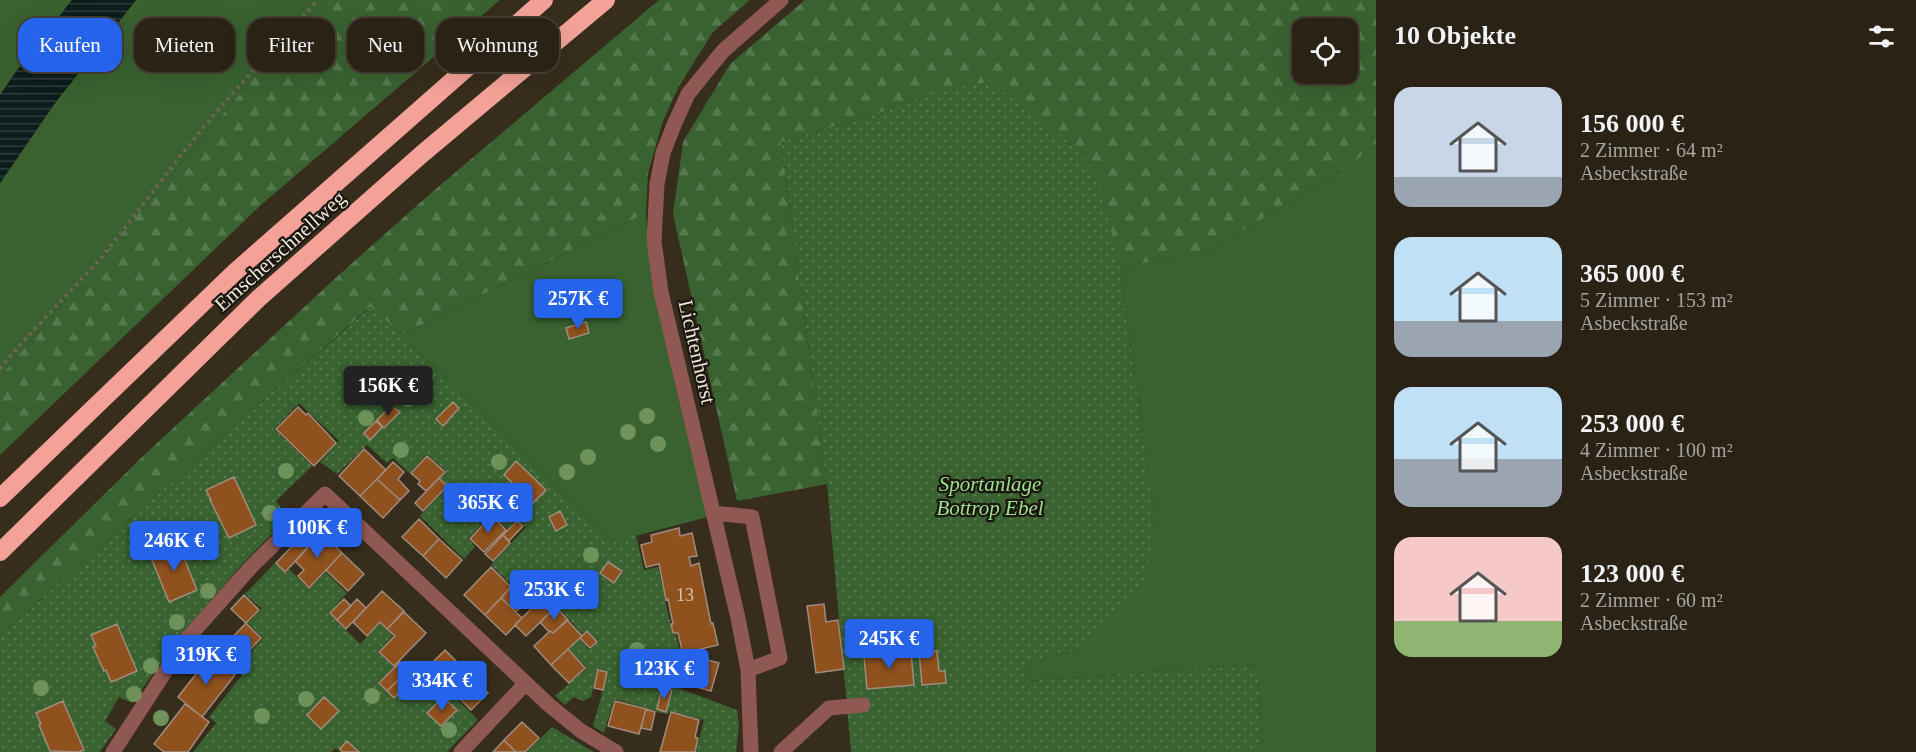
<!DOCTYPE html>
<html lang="de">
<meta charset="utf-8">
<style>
:root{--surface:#292215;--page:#312a1e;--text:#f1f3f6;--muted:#a5a4a0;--line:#453f34;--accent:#2563eb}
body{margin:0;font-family:Georgia,serif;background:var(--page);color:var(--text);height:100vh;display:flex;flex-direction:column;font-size:22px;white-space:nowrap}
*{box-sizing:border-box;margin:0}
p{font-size:20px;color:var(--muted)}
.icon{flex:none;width:33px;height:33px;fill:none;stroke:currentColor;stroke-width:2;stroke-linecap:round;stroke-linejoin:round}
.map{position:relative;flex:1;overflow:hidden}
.details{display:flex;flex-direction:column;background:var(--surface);width:540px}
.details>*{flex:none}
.guide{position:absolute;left:18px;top:18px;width:570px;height:54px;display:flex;gap:12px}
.tools{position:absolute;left:1292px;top:18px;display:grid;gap:12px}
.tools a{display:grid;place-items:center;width:66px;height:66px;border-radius:12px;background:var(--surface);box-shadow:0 6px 24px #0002,0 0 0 2px var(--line);font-size:30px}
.price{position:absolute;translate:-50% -51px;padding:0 14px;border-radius:6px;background:var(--accent);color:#fff;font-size:20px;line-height:39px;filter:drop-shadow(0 2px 3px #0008)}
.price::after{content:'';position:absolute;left:50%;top:36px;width:18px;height:14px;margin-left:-9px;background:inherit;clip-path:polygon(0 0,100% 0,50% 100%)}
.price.active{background:#222;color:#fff}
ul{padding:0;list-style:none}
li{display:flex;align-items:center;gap:18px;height:150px;padding:0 18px}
li span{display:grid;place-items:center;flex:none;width:168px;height:120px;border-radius:18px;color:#555}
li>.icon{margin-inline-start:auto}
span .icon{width:72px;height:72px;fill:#fffc;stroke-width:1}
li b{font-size:26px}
h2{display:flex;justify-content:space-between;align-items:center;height:72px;padding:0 18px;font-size:26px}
.pill{padding:0 21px;border-radius:18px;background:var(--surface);box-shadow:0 6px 24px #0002,0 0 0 2px var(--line);font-size:21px;line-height:54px}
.pill.active{background:var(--accent);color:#fff}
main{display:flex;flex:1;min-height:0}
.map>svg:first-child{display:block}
.grass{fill:#396230}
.forest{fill:url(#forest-firs);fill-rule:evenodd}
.park{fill:url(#park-dots)}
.water{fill:url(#water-rules)}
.building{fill:#8f511e;stroke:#a08c7e;stroke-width:1.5}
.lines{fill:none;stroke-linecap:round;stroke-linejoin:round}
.path{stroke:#6e6556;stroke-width:4;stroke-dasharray:3 4.5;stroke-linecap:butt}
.minor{stroke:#905852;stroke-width:15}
.highway{stroke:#f4a298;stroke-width:18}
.tree{fill:#6f915a}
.labels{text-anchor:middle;stroke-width:4.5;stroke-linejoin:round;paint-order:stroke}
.number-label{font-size:18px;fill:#d7c2ad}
.street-label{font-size:21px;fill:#efe8dd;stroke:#1b160f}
.park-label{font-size:21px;font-style:italic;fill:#9ce38d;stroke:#1b160f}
</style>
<main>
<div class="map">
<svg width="1376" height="752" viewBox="0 0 1376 752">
<defs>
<pattern id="forest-firs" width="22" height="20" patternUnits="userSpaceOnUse" patternTransform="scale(1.5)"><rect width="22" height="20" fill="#396230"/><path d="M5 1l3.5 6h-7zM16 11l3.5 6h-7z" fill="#56784e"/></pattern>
<pattern id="park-dots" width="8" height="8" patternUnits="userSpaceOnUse" patternTransform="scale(1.5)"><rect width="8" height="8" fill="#396230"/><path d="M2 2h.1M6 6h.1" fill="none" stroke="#56784e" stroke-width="1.8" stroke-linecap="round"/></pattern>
<pattern id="water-rules" width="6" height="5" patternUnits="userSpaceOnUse" patternTransform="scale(1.5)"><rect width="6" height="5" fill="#0d1c1d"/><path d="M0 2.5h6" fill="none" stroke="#313d3d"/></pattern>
</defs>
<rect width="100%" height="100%" fill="#372d1c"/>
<!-- grass -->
<path class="grass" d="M0,0H72L15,73L0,95Z
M136,0H328L283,43L0,377V183L55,103Z
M1376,143V752H1263L1257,664L1027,681L1026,665L1085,647L1156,527L1120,268L1213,249L1354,163Z
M646,213C648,261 658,307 668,353C680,408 694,463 708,517L612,542L402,335Z"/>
<!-- forest -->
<path class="forest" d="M328,0H500L261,205L0,455V377L283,43Z
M659,0H750L713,32L679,86L663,121L648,173L646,213L402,335L370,307L253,409L0,636V597L143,456L340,274L431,193Z
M805,0H1376V143L1354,163L1213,249L1120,268L1097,176L1068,142L1036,118L927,94L874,115L781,142L827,484L737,501L673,214L683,142L730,64ZM1302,28H1347V74H1302Z"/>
<!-- park -->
<path class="park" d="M990,81L1068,142L1098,176L1120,268L1156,527L1144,586L1085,647L1026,665L1027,681L1257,664L1263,752H851L827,484L781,142L874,115L927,94Z
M371,307L402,335L612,542L636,535L644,570L658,567L673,635L676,634L680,652L672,680L673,686L737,710L739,726L736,752H696L704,720L670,711L668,714L656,712V711L614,699L604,733L593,726L608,672L598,669L591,697L583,701L574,697L565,705L555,696L587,668L569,649L580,639L589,650L598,642L587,630L582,634L546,593L533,605L491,565L526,527L517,519L508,529L492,514L468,539L475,547L464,559L420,516L448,486L440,478L446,471L427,454L409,473L393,458L387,463L367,445L337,474L320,462L339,441L299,403L274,429L312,466L276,501L288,518L245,561L180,636L132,703L119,697L105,721L116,729L100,752H0V636L253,409Z
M275,563L285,573L289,569L309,589L326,572L347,593L329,613L360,644L380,623L393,636L377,652L394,667L378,683L394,699L426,668L478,720L447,752H340L336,748L331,752H193L216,723L209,717L242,675L216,655L226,645L244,659L263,638L248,623L262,609L245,594Z
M552,727L594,752H527Z"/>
<!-- water -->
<path class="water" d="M72,0H136L55,103L0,183V95L15,73Z"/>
<!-- building -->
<path class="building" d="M586,322L589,333L569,339L566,328Z
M453,402L459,408L443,426L436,419Z
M391,406L400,412L384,428L377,420Z
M298,407L306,415L308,413L336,443L314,466L276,429Z
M376,421L382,427L370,440L364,433Z
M364,449L386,470L360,496L339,476Z
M427,456L445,472L426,491L418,484L420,481L411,473Z
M516,461L546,490L533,503L504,475Z
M393,462L404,472L398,479L409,491L400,500L377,479Z
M234,477L256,525L229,538L210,500H211L206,490Z
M439,478L447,486L423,511L415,503Z
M377,479L400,500L383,518L360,496Z
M560,511L567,525L556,531L549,517Z
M492,515L506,530L484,552L470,539Z
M419,519L439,539L423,556L402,537Z
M517,521L523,526L509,541L503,535Z
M679,528L680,536L692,533L697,556L689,557L691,566L699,563L711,624L713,623L718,645L696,650V657L683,654L678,633H673L671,624H673L668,599L666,600L659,564L646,567L641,545L652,542L651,535Z
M321,532L342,553L309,588L298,576L304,570L295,561Z
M503,535L510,543L493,561L485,554Z
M299,539L308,548L285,572L276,563Z
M439,539L462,560L446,578L423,556Z
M178,543L197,590L169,602L150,555Z
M342,553L364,574L348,591L326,570Z
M608,562L622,571L614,583L600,573Z
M491,567L511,587L485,615L464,595Z
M511,587L526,602L516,612L501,598Z
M382,591L404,611L387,629L380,622L367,636L353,622Z
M546,594L557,606L526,636L515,625Z
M244,595L259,610L246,623L231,609Z
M501,598L522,618L506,635L485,615Z
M344,599L351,606L337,620L330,613Z
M357,599L366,608L346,629L337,620Z
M824,604L826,622L838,620L844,669L816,673L807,606Z
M556,607L568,620L553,633L550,631L549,632L540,622Z
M404,612L426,633L394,666L379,652L395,636L387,629Z
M567,620L582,636L551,665L534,646L549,632L550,631L553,633Z
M246,623L261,638L243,657L227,643Z
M117,624L137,671L111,682L106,670L104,671L93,647L96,646L91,635Z
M587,631L597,642L590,648L580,638Z
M568,649L585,668L569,683L551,665Z
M445,650L465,670L449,688L428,667Z
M937,651L939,671H945L946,683L922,685L919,652Z
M911,652L914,685L867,689L864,656Z
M682,653L719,663L711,691L674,681Z
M210,656L235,675L202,717L178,697Z
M400,662L408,670L387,691L379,683Z
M408,670L415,677L394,698L387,691Z
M465,670L488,693L471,710L449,688Z
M598,670L607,672L603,690L594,688Z
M662,688L672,690L666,712L657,709Z
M324,697L339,711L321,729L307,715Z
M443,697L457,710L441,726L427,713Z
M63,701L84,750L79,752L50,751L39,725L41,724L36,713Z
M615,701L646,709L639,734L608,726Z
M185,704L209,722L188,752H164L154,744Z
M646,709L655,712L651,730L641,728Z
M671,712L699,720L695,737L698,738L695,752H660Z
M522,722L539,738L525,752H516L504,740Z
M504,740L516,752H493Z
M347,741L359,752H343L340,749Z"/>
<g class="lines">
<!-- path -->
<path class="path" d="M0,369C32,328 71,294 104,254C135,217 163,177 194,139C233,91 276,45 318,0"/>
<!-- minor -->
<path class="minor" d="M713,513L752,517L780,658L748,670
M113,752L185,641L251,567L325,494L549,705L581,731L616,752
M461,752L526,683
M751,752L748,670L738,618L661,292L654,241L657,184L663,153L674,125L688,94L723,51L781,0
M781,752L829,708L863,705"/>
<!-- highway -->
<path class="highway" d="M0,498L235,272L544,0
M0,552L259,298L422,154L606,0"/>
</g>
<!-- trees -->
<g class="tree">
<circle cx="426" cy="376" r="8"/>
<circle cx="408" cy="399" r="8"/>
<circle cx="647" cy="416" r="8"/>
<circle cx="366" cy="418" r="8"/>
<circle cx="628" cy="432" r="8"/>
<circle cx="658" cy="444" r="8"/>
<circle cx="401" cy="450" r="8"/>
<circle cx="588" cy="457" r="8"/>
<circle cx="499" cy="462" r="8"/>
<circle cx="286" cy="471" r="8"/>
<circle cx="567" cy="472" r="8"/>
<circle cx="470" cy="506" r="8"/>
<circle cx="270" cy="513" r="8"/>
<circle cx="591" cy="555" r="8"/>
<circle cx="208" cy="591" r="8"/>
<circle cx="177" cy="622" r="8"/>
<circle cx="637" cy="650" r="8"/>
<circle cx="151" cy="666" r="8"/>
<circle cx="41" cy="688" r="8"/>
<circle cx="134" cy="694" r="8"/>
<circle cx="372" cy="696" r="8"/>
<circle cx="306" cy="699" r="8"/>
<circle cx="262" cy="716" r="8"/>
<circle cx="161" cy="718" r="8"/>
<circle cx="449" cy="730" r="8"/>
</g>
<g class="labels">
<!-- number labels -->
<g class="number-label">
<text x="685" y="601">13</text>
</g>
<!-- street labels -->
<g class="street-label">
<text transform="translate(280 251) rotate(-42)" y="7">Emscherschnellweg</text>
<text transform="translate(697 352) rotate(77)" y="7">Lichtenhorst</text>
</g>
<!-- park labels -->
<g class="park-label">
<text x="990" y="491">Sportanlage<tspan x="990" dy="24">Bottrop Ebel</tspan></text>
</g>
</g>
</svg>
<div class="tools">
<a><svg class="icon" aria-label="locate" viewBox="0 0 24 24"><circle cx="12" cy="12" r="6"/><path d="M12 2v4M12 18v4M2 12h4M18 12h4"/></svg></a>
</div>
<b class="price" style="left:578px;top:330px">257K €</b>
<b class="price active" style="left:388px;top:417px">156K €</b>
<b class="price" style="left:488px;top:534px">365K €</b>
<b class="price" style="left:317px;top:559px">100K €</b>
<b class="price" style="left:174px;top:572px">246K €</b>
<b class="price" style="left:554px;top:621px">253K €</b>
<b class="price" style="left:889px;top:670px">245K €</b>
<b class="price" style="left:206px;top:686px">319K €</b>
<b class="price" style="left:664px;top:700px">123K €</b>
<b class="price" style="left:442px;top:712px">334K €</b>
<div class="guide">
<a class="pill active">Kaufen</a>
<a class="pill">Mieten</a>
<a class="pill">Filter</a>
<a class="pill">Neu</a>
<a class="pill">Wohnung</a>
</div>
</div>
<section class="details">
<h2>10 Objekte<svg class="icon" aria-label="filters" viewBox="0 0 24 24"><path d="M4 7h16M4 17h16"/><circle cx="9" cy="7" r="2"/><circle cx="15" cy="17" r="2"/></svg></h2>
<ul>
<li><span style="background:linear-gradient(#c9d6e8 75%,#9aa5b1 0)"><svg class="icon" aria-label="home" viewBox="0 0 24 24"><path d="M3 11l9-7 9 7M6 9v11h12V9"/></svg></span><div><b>156 000 €</b><p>2 Zimmer · 64 m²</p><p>Asbeckstraße</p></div></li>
<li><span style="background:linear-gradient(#bfe0f5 70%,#9aa5b1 0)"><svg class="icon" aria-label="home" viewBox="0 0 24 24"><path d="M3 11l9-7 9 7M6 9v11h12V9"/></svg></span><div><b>365 000 €</b><p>5 Zimmer · 153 m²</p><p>Asbeckstraße</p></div></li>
<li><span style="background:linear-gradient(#bfe0f5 60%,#9aa5b1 0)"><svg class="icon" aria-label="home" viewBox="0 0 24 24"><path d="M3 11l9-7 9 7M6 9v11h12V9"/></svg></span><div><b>253 000 €</b><p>4 Zimmer · 100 m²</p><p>Asbeckstraße</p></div></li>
<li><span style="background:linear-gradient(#f6c9c9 70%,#8fb573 0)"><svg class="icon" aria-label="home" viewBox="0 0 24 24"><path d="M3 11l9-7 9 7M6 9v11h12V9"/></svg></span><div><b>123 000 €</b><p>2 Zimmer · 60 m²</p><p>Asbeckstraße</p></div></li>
</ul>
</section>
</main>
